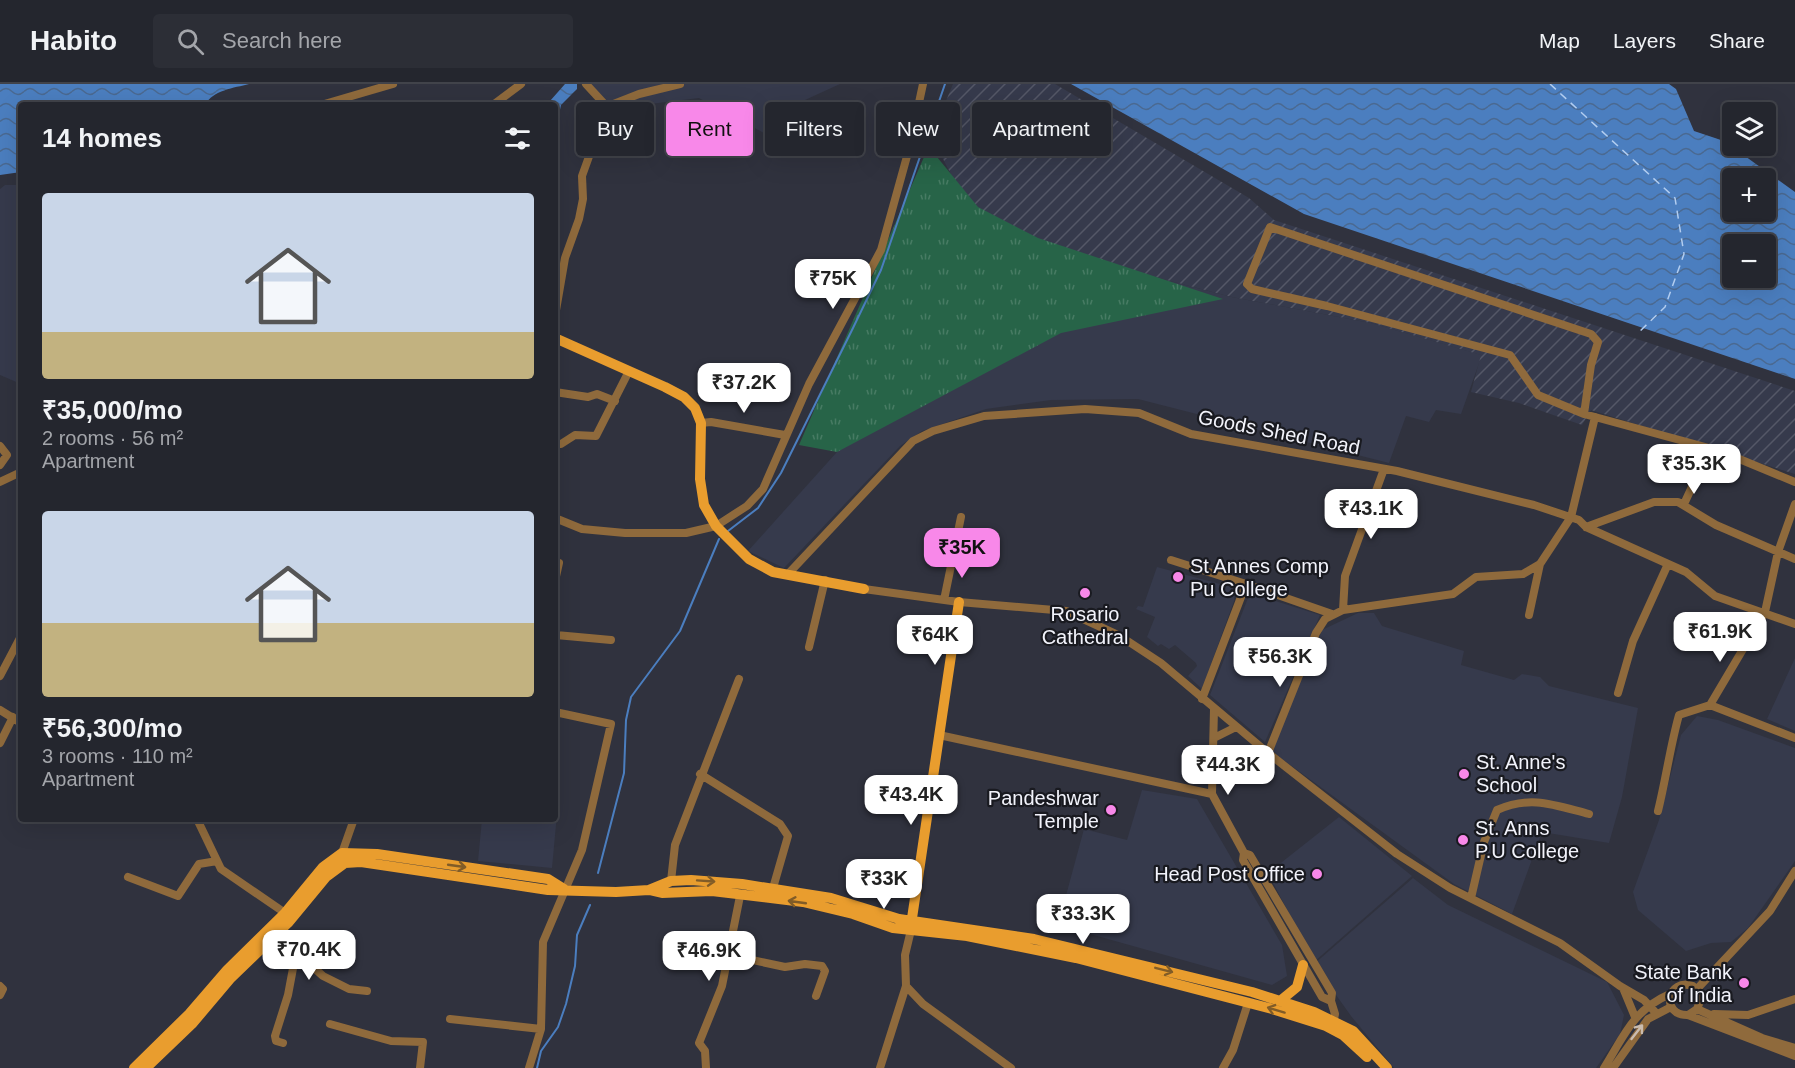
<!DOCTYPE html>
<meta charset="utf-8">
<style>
:root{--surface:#24262e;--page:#2c2e36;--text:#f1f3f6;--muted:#a3a5aa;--line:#41434a;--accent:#f888e9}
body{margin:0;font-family:Arial,sans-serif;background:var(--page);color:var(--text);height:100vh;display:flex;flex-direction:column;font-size:22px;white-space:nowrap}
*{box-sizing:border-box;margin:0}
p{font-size:20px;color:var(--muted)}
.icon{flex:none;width:33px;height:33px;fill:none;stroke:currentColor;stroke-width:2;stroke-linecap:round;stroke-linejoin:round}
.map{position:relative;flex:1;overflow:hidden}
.panel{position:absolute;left:18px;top:18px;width:540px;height:720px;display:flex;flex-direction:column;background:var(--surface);border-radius:6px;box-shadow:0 6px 24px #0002,0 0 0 2px var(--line)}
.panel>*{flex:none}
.top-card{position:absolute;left:576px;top:18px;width:570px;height:54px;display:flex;gap:12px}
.fabs{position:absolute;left:1722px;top:18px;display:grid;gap:12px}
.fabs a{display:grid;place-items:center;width:54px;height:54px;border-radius:6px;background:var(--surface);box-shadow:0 6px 24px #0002,0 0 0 2px var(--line);font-size:30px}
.price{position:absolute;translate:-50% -51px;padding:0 14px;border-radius:12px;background:#fff;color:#222;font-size:20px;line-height:39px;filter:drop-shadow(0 2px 3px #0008)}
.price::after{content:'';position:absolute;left:50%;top:36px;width:18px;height:14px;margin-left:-9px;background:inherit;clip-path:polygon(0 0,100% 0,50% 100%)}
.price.selected{background:var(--accent);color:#111}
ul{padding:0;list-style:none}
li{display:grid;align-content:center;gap:12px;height:318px;padding:0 24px}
li span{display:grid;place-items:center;height:186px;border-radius:6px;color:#555}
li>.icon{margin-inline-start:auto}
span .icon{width:108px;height:108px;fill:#fffc;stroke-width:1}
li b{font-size:26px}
h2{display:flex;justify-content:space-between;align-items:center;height:72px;padding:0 24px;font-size:26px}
.chip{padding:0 21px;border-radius:6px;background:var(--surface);box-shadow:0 6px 24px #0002,0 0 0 2px var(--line);font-size:21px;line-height:54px}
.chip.selected{background:var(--accent);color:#111}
header{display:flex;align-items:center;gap:36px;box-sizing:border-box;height:84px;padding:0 30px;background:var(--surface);border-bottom:2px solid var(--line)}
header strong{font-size:28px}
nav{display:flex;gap:33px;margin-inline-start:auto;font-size:21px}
.search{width:420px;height:54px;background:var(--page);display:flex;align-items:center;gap:15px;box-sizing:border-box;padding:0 21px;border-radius:6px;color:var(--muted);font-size:22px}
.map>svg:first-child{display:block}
.built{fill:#363a4c}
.industrial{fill:url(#industrial-furrows)}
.grass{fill:url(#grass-tufts)}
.water{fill:url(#water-waves);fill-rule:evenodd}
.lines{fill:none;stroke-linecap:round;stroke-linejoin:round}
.stream{stroke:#4b7ebf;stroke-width:2}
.ferry{stroke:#b2cdf0;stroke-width:1.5;stroke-dasharray:8 6;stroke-linecap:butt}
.minor{stroke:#8f6a3c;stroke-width:8}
.major{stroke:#e99d2e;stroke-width:10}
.oneway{stroke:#815c27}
.oneway2{stroke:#cabcaf}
.poi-dot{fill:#f888e9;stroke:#191a20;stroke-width:2}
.labels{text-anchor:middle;stroke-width:4.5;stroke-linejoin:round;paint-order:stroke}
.street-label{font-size:20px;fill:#f2f3fb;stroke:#191a20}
.poi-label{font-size:20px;fill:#f2f3fb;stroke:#191a20;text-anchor:start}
</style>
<header>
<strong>Habito</strong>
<div class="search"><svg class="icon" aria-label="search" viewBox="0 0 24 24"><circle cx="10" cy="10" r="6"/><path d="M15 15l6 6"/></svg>Search here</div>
<nav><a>Map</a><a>Layers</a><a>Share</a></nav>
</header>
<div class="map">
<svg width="1795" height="984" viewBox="0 0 1795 984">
<defs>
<pattern id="industrial-furrows" width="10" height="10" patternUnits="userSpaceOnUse" patternTransform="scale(1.5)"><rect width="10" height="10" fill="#363a4c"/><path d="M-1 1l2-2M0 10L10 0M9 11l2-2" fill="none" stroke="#545767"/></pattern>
<pattern id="grass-tufts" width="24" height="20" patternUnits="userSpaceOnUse" patternTransform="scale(1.5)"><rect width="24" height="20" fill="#276448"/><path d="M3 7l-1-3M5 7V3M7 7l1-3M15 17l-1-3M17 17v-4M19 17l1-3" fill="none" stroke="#477b63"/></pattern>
<pattern id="water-waves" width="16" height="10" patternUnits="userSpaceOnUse" patternTransform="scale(1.5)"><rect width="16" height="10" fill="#4b7ebf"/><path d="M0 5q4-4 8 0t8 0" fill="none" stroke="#4a6991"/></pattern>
</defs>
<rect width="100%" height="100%" fill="#30323e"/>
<!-- built -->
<path class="built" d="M589,0H840L805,16L792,64L699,14L609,25Z
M5,101H21V300L0,291V105Z
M1078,173L1232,213L1371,239L1482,271L1461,330L1436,326L1429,338L1406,332L1389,379L1138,315L1051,316L986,325L922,347L900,362L784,484L748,467L863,339Z
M1157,483L1231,503L1235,508L1234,517L1202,605L1188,592L1197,582L1196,579L1175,561L1169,565L1161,560L1158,562L1147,553L1155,533L1136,525L1138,522L1143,523Z
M1250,509L1320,531L1265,658L1210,611Z
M1358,529H1374L1382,542L1464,567L1461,581L1514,596L1522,590L1540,593L1549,602L1638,624L1622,713L1609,759L1542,748L1512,830L1454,800L1271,667L1322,546Z
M1795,574V647L1767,635Z
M1697,632L1718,636L1795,664V777L1748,844L1731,858L1711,859L1686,867L1638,826L1633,808L1659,736L1681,651Z
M1142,706L1197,715L1282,861L1287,892L1272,901L1058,841L1084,745L1127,756Z
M555,730H557L552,784L478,777L482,735H555Z
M1339,733L1412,792L1314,878L1268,789Z
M1413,794L1448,821L1607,898L1624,931L1620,950L1596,984H1394L1351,932L1314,880Z"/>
<!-- industrial -->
<path class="industrial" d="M953,0H1055L1249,114L1274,136L1795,307V390L1591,326L1582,341L1519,319L1471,308L1481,271L1371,239L1232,213L1078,173L988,140L962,112L940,69L936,41Z"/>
<!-- grass -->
<path class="grass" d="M934,50L937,73L978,123L1038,154L1223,215L1061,249L837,368L799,361Z"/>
<!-- water -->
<path class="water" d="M0,0H249C234,4 213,6 205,21H21V88L0,91Z
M565,0H577V5L561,21L555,49V21H540L550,17Z
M1071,0H1669L1676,5L1694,47L1724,57L1795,108V295L1304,130ZM1766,94V128H1732V94ZM1732,160H1766V194H1732Z"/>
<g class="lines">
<!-- stream -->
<path class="stream" d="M728,447L758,424L781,389L853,244L881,186L945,0
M598,789L624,689L626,636L631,613L680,547L719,455
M537,984L541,967L558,943L566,920L575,882L577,851L590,821"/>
<!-- ferry -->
<path class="ferry" d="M1550,0L1675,114L1684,170L1665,223L1639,248"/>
<!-- minor -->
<path class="minor" d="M586,0L609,25
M321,21L393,0
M493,21L521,0
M21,166V179
M555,232L565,174L579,135L583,115L582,92L600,42L611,21L639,10L680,0
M555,308L588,313L597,310L615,317
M1584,330L1591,281L1598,258L1591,250L1270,143L1247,200L1252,205L1327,222L1510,271L1538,311L1584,330L1720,367L1795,398
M701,339L711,338L785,351
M555,360H561L575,351L596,352L629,287
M0,362L7,371L0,381
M0,398L21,388
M1684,420L1710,364
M555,434L582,445L625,449H686L716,442L747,422L763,405L809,300L881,166L909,65L923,0
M1586,443L1654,418H1678L1716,441L1795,475
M1171,476L1246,500L1202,615
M789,489L913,357L933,347L984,332L1085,325L1139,329L1191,350L1397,387L1534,421L1579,436L1586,443L1686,488L1715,512L1795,540
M555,497L559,479
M1246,500L1332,530
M864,505L959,518L1066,527L1120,552L1161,579L1268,669L1397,770L1450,804L1560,859L1620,902L1644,916L1656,929
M944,516L961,433
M1343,526L1345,492L1384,385
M1529,531L1540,480
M555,537L556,551L611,556
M809,563L825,496
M0,592L21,552
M1618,609L1633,557L1668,480
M1710,621L1795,654
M1214,625L1212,710L1244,769
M0,626L21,639
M939,651L1212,710
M1214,654L1236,643
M0,659L13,633
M1268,669L1316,549L1325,535L1343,526L1453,510L1476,493L1523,490L1540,480L1571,433L1595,333
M700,690L780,740L788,752L773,804
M1658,727C1666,695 1670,663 1679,631L1710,621L1765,528L1778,468L1795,420
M197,735L221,785L288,831
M1244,769L1250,771L1332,909L1331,917L1322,913L1243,776Z
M344,774L342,769L354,735
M128,793L178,812L199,780L217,777
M671,797L675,761L739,595
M1471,814L1484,758L1497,726C1531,711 1554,721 1589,730
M911,846L905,871L906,902L923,920L1011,984
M271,855L281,871L294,879L313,883L323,892L349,905L367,907
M729,871L785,883L805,880L822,882L825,887L816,912
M0,902L3,905L0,911
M1623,904L1635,933
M1697,905L1770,827L1795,787
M1331,917L1335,930L1333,941
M1697,925L1762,954L1795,964
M1714,930L1748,931L1795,915
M1688,931L1697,925L1701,915L1693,902C1667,893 1660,932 1688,931L1795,972
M450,935L541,945
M330,940L391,957L423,958L420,984
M283,959L276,957L275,952L288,911L294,879
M529,984L541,945L543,858L582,766L611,640L555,628
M706,984L705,967L699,959L722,902L740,812
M880,984L906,902
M1223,984L1233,966L1248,919
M1604,984C1624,952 1633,926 1670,910
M1613,984L1648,935L1671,923"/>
<!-- major -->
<path class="major" d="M555,254L665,303L684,313L695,324L701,339L700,395L704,421L716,442L749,475L773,488L864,505
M649,806L662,809L712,807L803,818L853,830L893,844L967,852L1076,874L1272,925L1326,942L1343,951L1367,973
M911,841L959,518
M1280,917L1297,903L1303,881
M134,984L189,930L227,886L285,829L323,783L342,769L377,770L548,795L564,805
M146,984L192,940L230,895L288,839L326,793L345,779L361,778L548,806L616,808L649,806L671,797L691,796L742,800L831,814L899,835L1034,855L1252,908L1314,928L1353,947L1387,984"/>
</g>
<!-- one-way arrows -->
<defs><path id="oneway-shaft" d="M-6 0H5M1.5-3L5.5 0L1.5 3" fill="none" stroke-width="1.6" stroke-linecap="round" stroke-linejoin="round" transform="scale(1.5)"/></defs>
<g class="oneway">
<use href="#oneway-shaft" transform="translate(457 782) rotate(8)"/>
<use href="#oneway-shaft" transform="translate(706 797) rotate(4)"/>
<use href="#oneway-shaft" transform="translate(797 818) rotate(-172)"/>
<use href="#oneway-shaft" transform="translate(1164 886) rotate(14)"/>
<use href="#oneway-shaft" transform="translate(1276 926) rotate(-163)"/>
</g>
<use class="oneway2" href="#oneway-shaft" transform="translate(1637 948) rotate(-52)"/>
<!-- markers -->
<g class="poi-dot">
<circle cx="1178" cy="493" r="6"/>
<circle cx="1085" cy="509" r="6"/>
<circle cx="1464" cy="690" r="6"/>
<circle cx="1111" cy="726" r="6"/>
<circle cx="1463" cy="756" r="6"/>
<circle cx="1317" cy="790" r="6"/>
<circle cx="1744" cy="899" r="6"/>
</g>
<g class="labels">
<!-- street labels -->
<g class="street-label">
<text transform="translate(1279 348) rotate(11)" y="7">Goods Shed Road</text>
</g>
<!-- poi labels -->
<g class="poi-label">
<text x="1190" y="489">St Annes Comp<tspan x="1190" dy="23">Pu College</tspan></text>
<text x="1085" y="537" text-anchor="middle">Rosario<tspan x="1085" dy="23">Cathedral</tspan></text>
<text x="1476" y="685">St. Anne's<tspan x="1476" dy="23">School</tspan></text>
<text x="1099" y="721" text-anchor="end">Pandeshwar<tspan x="1099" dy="23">Temple</tspan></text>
<text x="1475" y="751">St. Anns<tspan x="1475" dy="23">P.U College</tspan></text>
<text x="1305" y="797" text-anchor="end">Head Post Office</text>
<text x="1732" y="895" text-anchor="end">State Bank<tspan x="1732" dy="23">of India</tspan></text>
</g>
</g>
</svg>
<div class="fabs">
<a><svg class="icon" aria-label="layers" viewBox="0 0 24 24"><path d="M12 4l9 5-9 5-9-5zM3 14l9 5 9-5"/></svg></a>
<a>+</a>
<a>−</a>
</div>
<b class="price" style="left:833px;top:226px">₹75K</b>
<b class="price" style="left:744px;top:330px">₹37.2K</b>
<b class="price" style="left:1694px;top:411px">₹35.3K</b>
<b class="price" style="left:1371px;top:456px">₹43.1K</b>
<b class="price selected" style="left:962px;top:495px">₹35K</b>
<b class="price" style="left:1720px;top:579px">₹61.9K</b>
<b class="price" style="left:935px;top:582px">₹64K</b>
<b class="price" style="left:1280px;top:604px">₹56.3K</b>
<b class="price" style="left:1228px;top:712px">₹44.3K</b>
<b class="price" style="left:911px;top:742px">₹43.4K</b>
<b class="price" style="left:884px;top:826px">₹33K</b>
<b class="price" style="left:1083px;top:861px">₹33.3K</b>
<b class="price" style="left:309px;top:897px">₹70.4K</b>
<b class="price" style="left:709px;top:898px">₹46.9K</b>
<div class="top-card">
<a class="chip">Buy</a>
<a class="chip selected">Rent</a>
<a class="chip">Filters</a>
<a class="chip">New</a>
<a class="chip">Apartment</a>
</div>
<section class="panel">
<h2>14 homes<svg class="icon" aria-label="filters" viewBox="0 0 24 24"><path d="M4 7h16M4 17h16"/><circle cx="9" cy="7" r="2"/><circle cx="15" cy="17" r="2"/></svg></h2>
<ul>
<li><span style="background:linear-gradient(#c9d6e8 75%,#c2b280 0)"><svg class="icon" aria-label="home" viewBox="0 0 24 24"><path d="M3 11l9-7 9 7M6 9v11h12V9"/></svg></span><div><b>₹35,000/mo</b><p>2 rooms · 56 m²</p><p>Apartment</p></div></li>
<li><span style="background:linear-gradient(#c9d6e8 60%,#c2b280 0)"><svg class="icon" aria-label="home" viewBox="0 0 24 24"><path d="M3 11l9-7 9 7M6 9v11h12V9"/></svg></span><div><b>₹56,300/mo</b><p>3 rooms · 110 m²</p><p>Apartment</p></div></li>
</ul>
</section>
</div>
